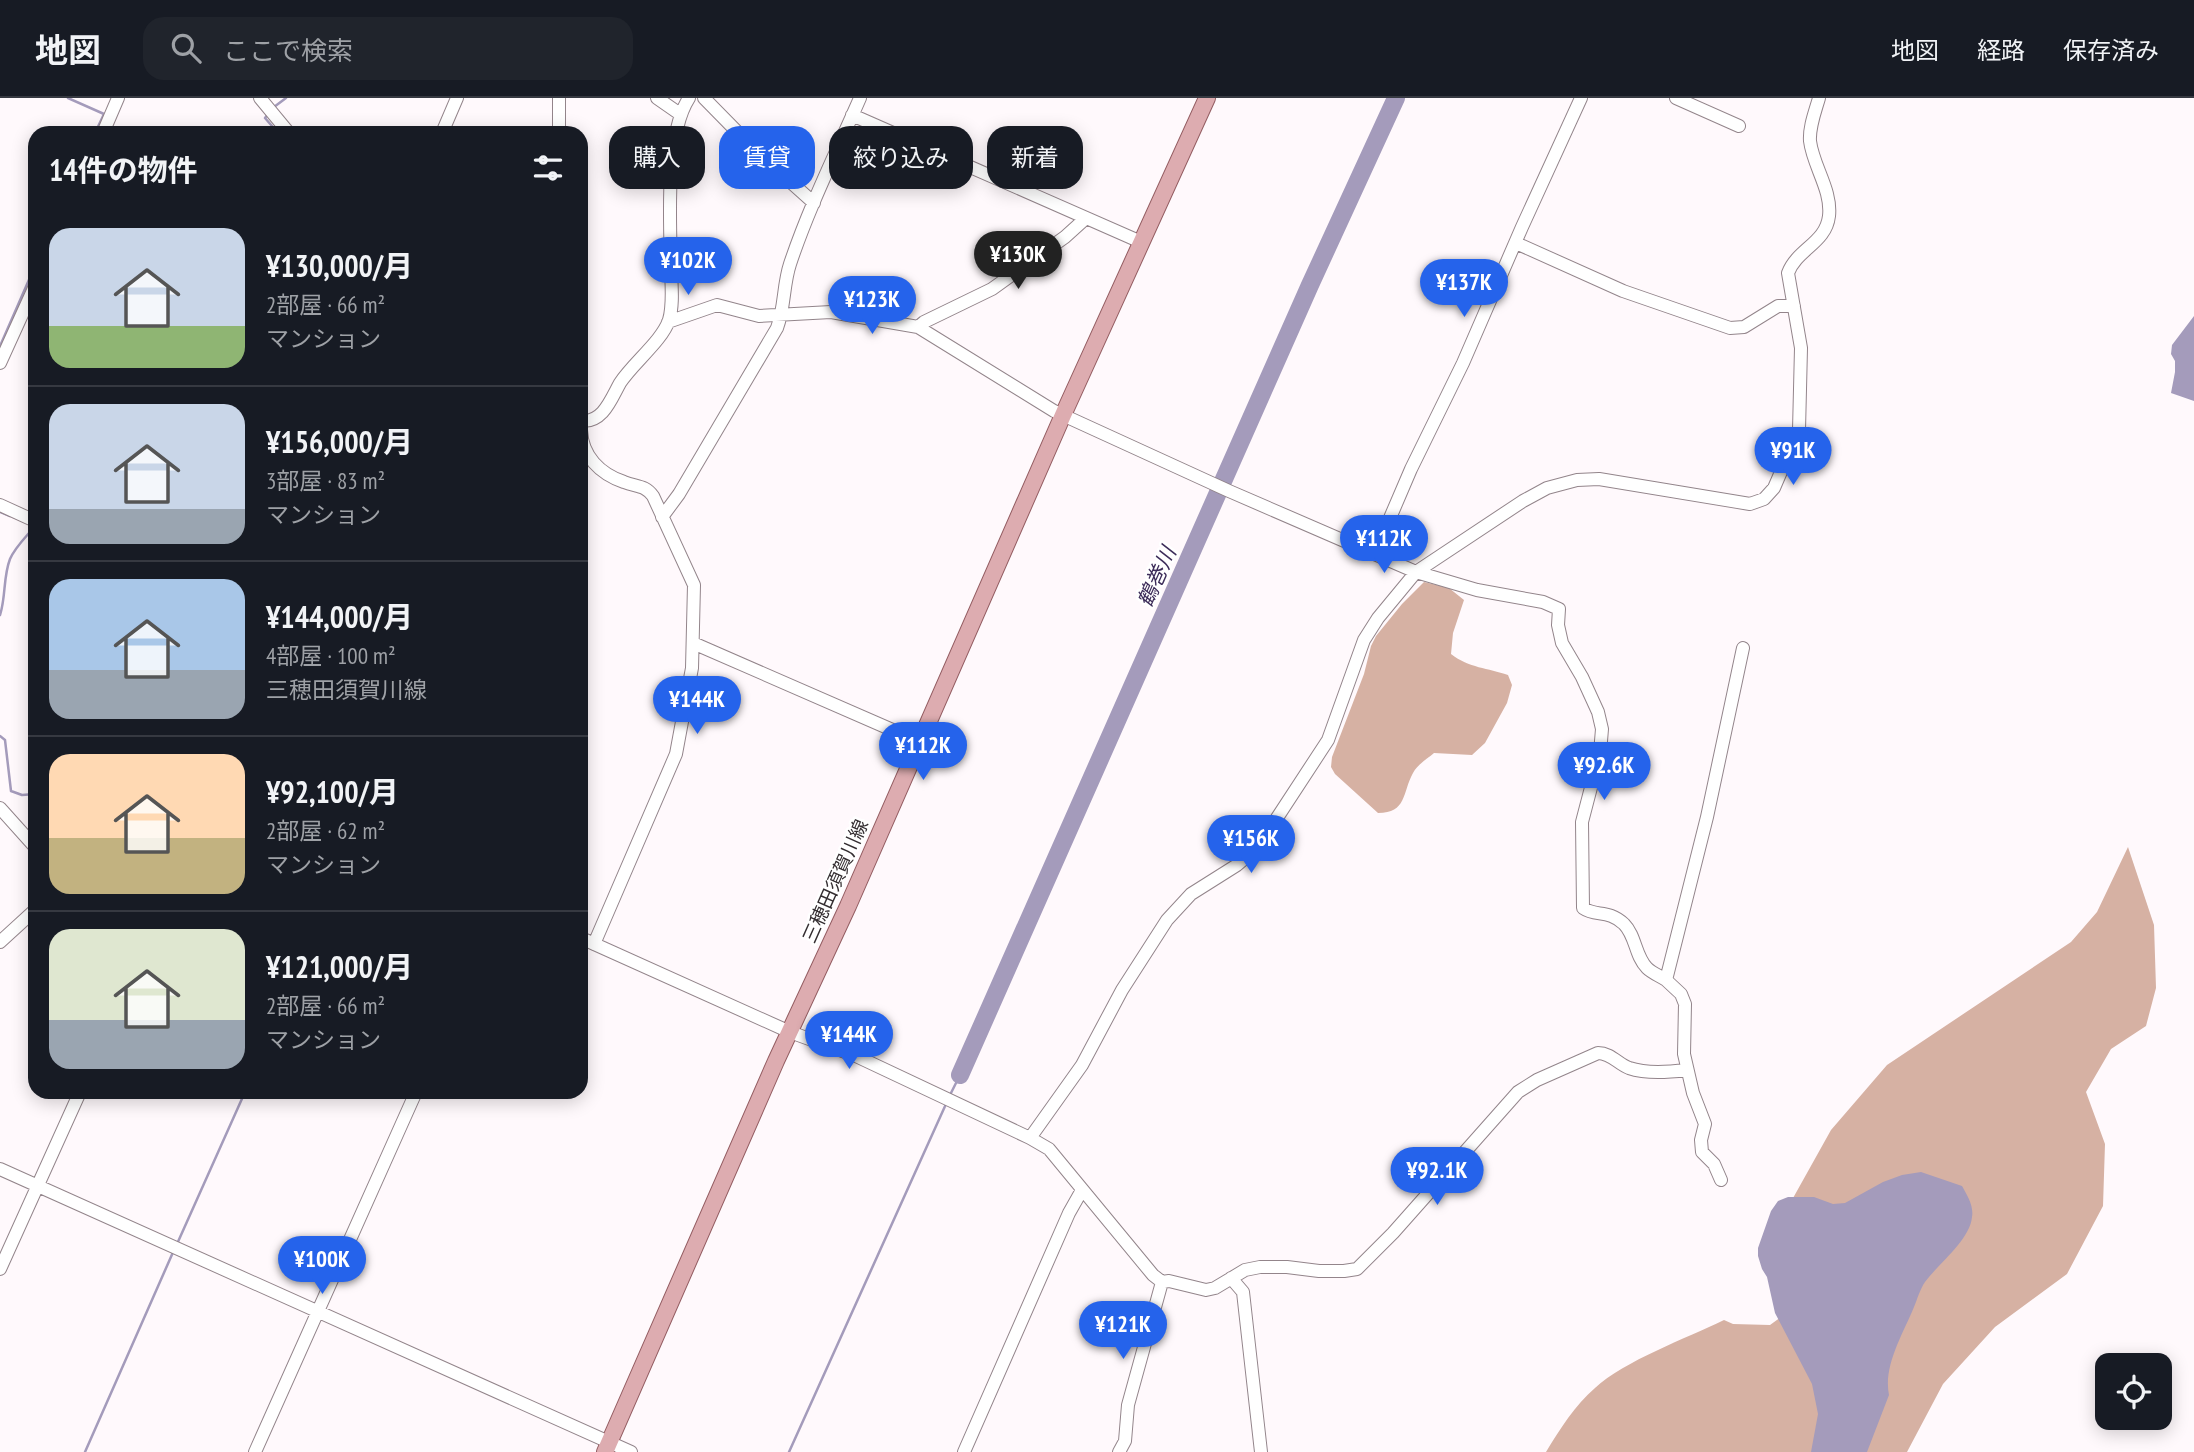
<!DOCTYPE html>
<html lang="ja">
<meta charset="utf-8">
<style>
:root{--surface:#171b24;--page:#20242c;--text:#f1f3f6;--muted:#9ea1a6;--line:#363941;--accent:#2563eb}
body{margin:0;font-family:"PT Sans Narrow","Noto Sans JP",sans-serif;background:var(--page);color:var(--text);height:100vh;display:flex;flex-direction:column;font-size:26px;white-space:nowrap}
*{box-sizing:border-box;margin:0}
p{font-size:23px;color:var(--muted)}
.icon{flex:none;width:38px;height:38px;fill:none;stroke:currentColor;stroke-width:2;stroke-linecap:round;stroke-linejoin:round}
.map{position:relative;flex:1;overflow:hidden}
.sheet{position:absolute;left:28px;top:28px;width:560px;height:973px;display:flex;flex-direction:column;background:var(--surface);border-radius:21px;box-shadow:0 4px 18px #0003}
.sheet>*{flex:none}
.hud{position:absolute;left:609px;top:28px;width:665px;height:63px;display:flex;gap:14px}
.buttons{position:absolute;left:2095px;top:1255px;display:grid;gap:14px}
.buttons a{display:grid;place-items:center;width:77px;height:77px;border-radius:14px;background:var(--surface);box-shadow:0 4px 18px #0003;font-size:35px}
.price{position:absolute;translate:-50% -60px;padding:0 16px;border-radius:24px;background:var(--accent);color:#fff;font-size:23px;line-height:46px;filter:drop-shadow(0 2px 4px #0008)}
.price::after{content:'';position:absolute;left:50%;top:42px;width:21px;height:16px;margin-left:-10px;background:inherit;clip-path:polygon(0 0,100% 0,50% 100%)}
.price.active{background:#222;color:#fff}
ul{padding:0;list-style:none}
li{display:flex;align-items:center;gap:21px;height:175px;padding:0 21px}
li+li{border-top:2px solid var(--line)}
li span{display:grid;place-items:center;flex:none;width:196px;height:140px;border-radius:21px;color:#555}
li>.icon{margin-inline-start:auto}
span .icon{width:84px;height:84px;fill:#fffc;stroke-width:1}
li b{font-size:30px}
h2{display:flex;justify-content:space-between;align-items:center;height:84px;padding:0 21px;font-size:30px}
.tag{padding:0 24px;border-radius:21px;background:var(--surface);box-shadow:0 4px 18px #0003;font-size:24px;line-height:63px}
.tag.active{background:var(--accent);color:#fff}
header{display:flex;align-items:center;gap:42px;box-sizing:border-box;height:98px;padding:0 35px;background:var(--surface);border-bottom:2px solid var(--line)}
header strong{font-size:33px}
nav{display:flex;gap:38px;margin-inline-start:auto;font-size:24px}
.search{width:490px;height:63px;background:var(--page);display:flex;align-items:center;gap:18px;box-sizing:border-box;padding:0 24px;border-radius:21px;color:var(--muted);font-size:26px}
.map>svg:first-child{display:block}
.forest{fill:#d6b1a3}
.water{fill:#a49bbb}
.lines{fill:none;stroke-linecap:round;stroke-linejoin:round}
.stream{stroke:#a49bbb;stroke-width:2.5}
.river{stroke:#a49bbb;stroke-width:18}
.minor-casing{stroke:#93858b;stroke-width:14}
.major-casing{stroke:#935c61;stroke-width:18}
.minor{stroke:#fff;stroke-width:12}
.major{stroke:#ddacb0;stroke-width:16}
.labels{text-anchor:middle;stroke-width:5;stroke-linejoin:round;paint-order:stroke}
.street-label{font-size:19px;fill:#342e31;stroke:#fff}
.water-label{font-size:21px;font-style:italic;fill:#3d2d5a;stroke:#fff}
</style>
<header>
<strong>地図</strong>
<div class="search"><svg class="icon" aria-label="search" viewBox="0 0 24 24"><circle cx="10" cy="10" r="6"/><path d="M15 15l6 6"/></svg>ここで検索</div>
<nav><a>地図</a><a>経路</a><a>保存済み</a></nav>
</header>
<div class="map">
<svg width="2194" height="1354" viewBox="0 0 2194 1354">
<rect width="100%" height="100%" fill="#fff9fc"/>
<!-- forest -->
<path class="forest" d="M1424,484L1449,490L1464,502L1453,535L1451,556C1469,570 1488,570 1508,577L1512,587L1507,605L1485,645L1472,657L1434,655C1427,661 1417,667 1413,675C1402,695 1407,715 1378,715L1335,676L1331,669L1332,659L1364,576L1371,548L1376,538L1402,506Z
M2128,749L2154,827L2156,890L2146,928L2111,951L2086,994L2105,1046L2103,1108L2067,1176L1995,1229L1943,1286L1907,1354H1546C1560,1331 1575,1307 1595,1290C1624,1263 1687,1240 1724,1222L1733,1226L1770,1227L1785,1216L1783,1118L1831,1032L1887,967L2071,844L2097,814Z"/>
<!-- water -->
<path class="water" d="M2194,218V303L2171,295L2175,274V263L2171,256L2172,247Z
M1921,1074L1962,1088C1967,1097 1974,1108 1972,1119C1970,1142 1938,1166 1925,1184C1920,1191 1917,1202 1914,1209C1903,1236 1883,1268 1889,1297L1867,1354H1811L1818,1316L1812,1286L1775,1215L1767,1179L1762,1171L1758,1158V1150L1771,1113L1778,1103L1788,1099H1814L1833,1106L1845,1105L1883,1084L1902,1077Z"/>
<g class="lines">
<!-- stream -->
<path class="stream" d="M68,0L104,16L95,35
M274,9L286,0
M268,16L265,20L278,35
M0,248L35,168
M0,414L10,418
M0,517C6,499 3,479 10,461C15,449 27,438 35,428
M0,638L5,642L11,693L22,697L35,696
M950,997L960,977
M177,1146L245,994
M85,1354L174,1152
M789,1354L946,1006"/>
<!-- river -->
<path class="river" d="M960,977L1310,187L1396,0"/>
<!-- minor casing -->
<g class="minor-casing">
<path id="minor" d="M260,0L289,35
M657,0L680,16
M704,0L756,53L814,105
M1676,0L1739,28
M852,17L1141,144
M103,35L118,0
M442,35L457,0
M559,35V0
M1516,145L1623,193L1730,230L1744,229L1778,208H1794
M668,224L717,207L759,218L831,214L918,229L1054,313L1229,393L1416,474L1477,492L1543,504L1559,511L1558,527L1562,545L1582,579L1598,614L1602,631L1600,655L1582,724L1583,810C1596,819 1608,811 1624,826C1636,838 1635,858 1647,870C1652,875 1660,878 1666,882
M918,229L924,224L992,191L1065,139L1086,120
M0,265L35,188
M581,323C603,325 611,301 620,285C633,265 662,243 669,222C674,205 671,185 671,168C670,123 665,37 689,0
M581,332C582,358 600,376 624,384C637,389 645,387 653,398L694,487L692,570L676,656L594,846
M0,407L35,423
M662,419L679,396L777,230C785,209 783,187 790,166C809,109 836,55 860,0
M1375,455L1411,371L1463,265L1522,129L1581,0
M693,545L920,644
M0,710L35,749
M581,840L790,934L856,958L1030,1040L1049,1051L1153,1177L1162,1184L1169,1183L1206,1192L1215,1190L1245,1172L1260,1169H1287L1319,1173H1344L1357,1171L1393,1135L1518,994L1537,982L1598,955C1611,955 1618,966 1629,970C1647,976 1669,974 1687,972
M0,844L35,812
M1030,1040L1082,967L1122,892L1167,822L1191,796L1237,767L1258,749L1328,642L1364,542L1378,520L1416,474L1523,403L1547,390L1577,382L1599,381L1750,406L1764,401L1774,390L1799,332L1801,250L1788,175C1797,151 1826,145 1829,118C1832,92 1813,68 1810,43C1809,29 1815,14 1819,0
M0,1071L631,1354
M1721,1082L1714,1066L1702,1054L1701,1042L1705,1026L1693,995L1684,956L1685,906L1681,896L1666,882L1707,719L1743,550
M0,1171L80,994
M1231,1180L1243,1194L1261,1354
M255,1354L416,994
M964,1354L1069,1115L1082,1092
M1119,1354L1125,1343L1128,1307L1162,1184"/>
</g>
<!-- major casing -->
<g class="major-casing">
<path id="major" d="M605,1354L776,963L848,808L1063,317L1207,0"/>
</g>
<!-- minor -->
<use href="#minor" class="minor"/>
<!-- major -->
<use href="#major" class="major"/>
</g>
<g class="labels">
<!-- street labels -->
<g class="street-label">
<text transform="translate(835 783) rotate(-66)" y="7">三穂田須賀川線</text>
</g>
<!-- water labels -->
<g class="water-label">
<text transform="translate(1157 479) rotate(-66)" y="7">鶴巻川</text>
</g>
</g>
</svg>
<div class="buttons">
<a><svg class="icon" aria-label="locate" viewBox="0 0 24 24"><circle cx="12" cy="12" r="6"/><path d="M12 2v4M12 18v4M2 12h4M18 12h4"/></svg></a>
</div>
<b class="price active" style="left:1018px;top:193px">¥130K</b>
<b class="price" style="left:688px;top:199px">¥102K</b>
<b class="price" style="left:1464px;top:221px">¥137K</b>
<b class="price" style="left:872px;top:238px">¥123K</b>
<b class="price" style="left:1793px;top:389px">¥91K</b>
<b class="price" style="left:1384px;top:477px">¥112K</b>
<b class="price" style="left:697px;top:638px">¥144K</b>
<b class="price" style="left:923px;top:684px">¥112K</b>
<b class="price" style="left:1604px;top:704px">¥92.6K</b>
<b class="price" style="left:1251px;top:777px">¥156K</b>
<b class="price" style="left:849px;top:973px">¥144K</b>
<b class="price" style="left:1437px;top:1109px">¥92.1K</b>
<b class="price" style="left:322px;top:1198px">¥100K</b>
<b class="price" style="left:1123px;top:1263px">¥121K</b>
<div class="hud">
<a class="tag">購入</a>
<a class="tag active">賃貸</a>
<a class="tag">絞り込み</a>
<a class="tag">新着</a>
</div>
<section class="sheet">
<h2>14件の物件<svg class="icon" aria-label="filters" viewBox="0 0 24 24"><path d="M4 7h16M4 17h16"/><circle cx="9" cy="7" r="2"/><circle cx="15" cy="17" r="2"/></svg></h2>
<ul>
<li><span style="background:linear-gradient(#c9d6e8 70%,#8fb573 0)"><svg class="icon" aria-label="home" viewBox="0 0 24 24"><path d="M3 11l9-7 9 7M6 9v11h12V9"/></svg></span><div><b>¥130,000/月</b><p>2部屋 · 66 m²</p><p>マンション</p></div></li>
<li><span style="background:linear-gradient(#c9d6e8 75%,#9aa5b1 0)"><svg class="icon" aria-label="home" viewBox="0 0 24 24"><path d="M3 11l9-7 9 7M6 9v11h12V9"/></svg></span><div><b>¥156,000/月</b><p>3部屋 · 83 m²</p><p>マンション</p></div></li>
<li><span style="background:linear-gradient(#a9c7e8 65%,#9aa5b1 0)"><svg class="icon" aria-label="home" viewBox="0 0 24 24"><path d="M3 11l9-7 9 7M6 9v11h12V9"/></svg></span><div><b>¥144,000/月</b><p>4部屋 · 100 m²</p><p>三穂田須賀川線</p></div></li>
<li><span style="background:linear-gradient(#ffd9b3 60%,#c2b280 0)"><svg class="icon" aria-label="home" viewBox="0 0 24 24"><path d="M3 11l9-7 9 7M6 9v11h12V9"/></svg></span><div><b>¥92,100/月</b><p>2部屋 · 62 m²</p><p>マンション</p></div></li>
<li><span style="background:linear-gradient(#dfe7d0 65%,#9aa5b1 0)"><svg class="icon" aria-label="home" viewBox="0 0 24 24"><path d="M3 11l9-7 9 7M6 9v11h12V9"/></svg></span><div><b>¥121,000/月</b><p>2部屋 · 66 m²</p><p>マンション</p></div></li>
</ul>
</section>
</div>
